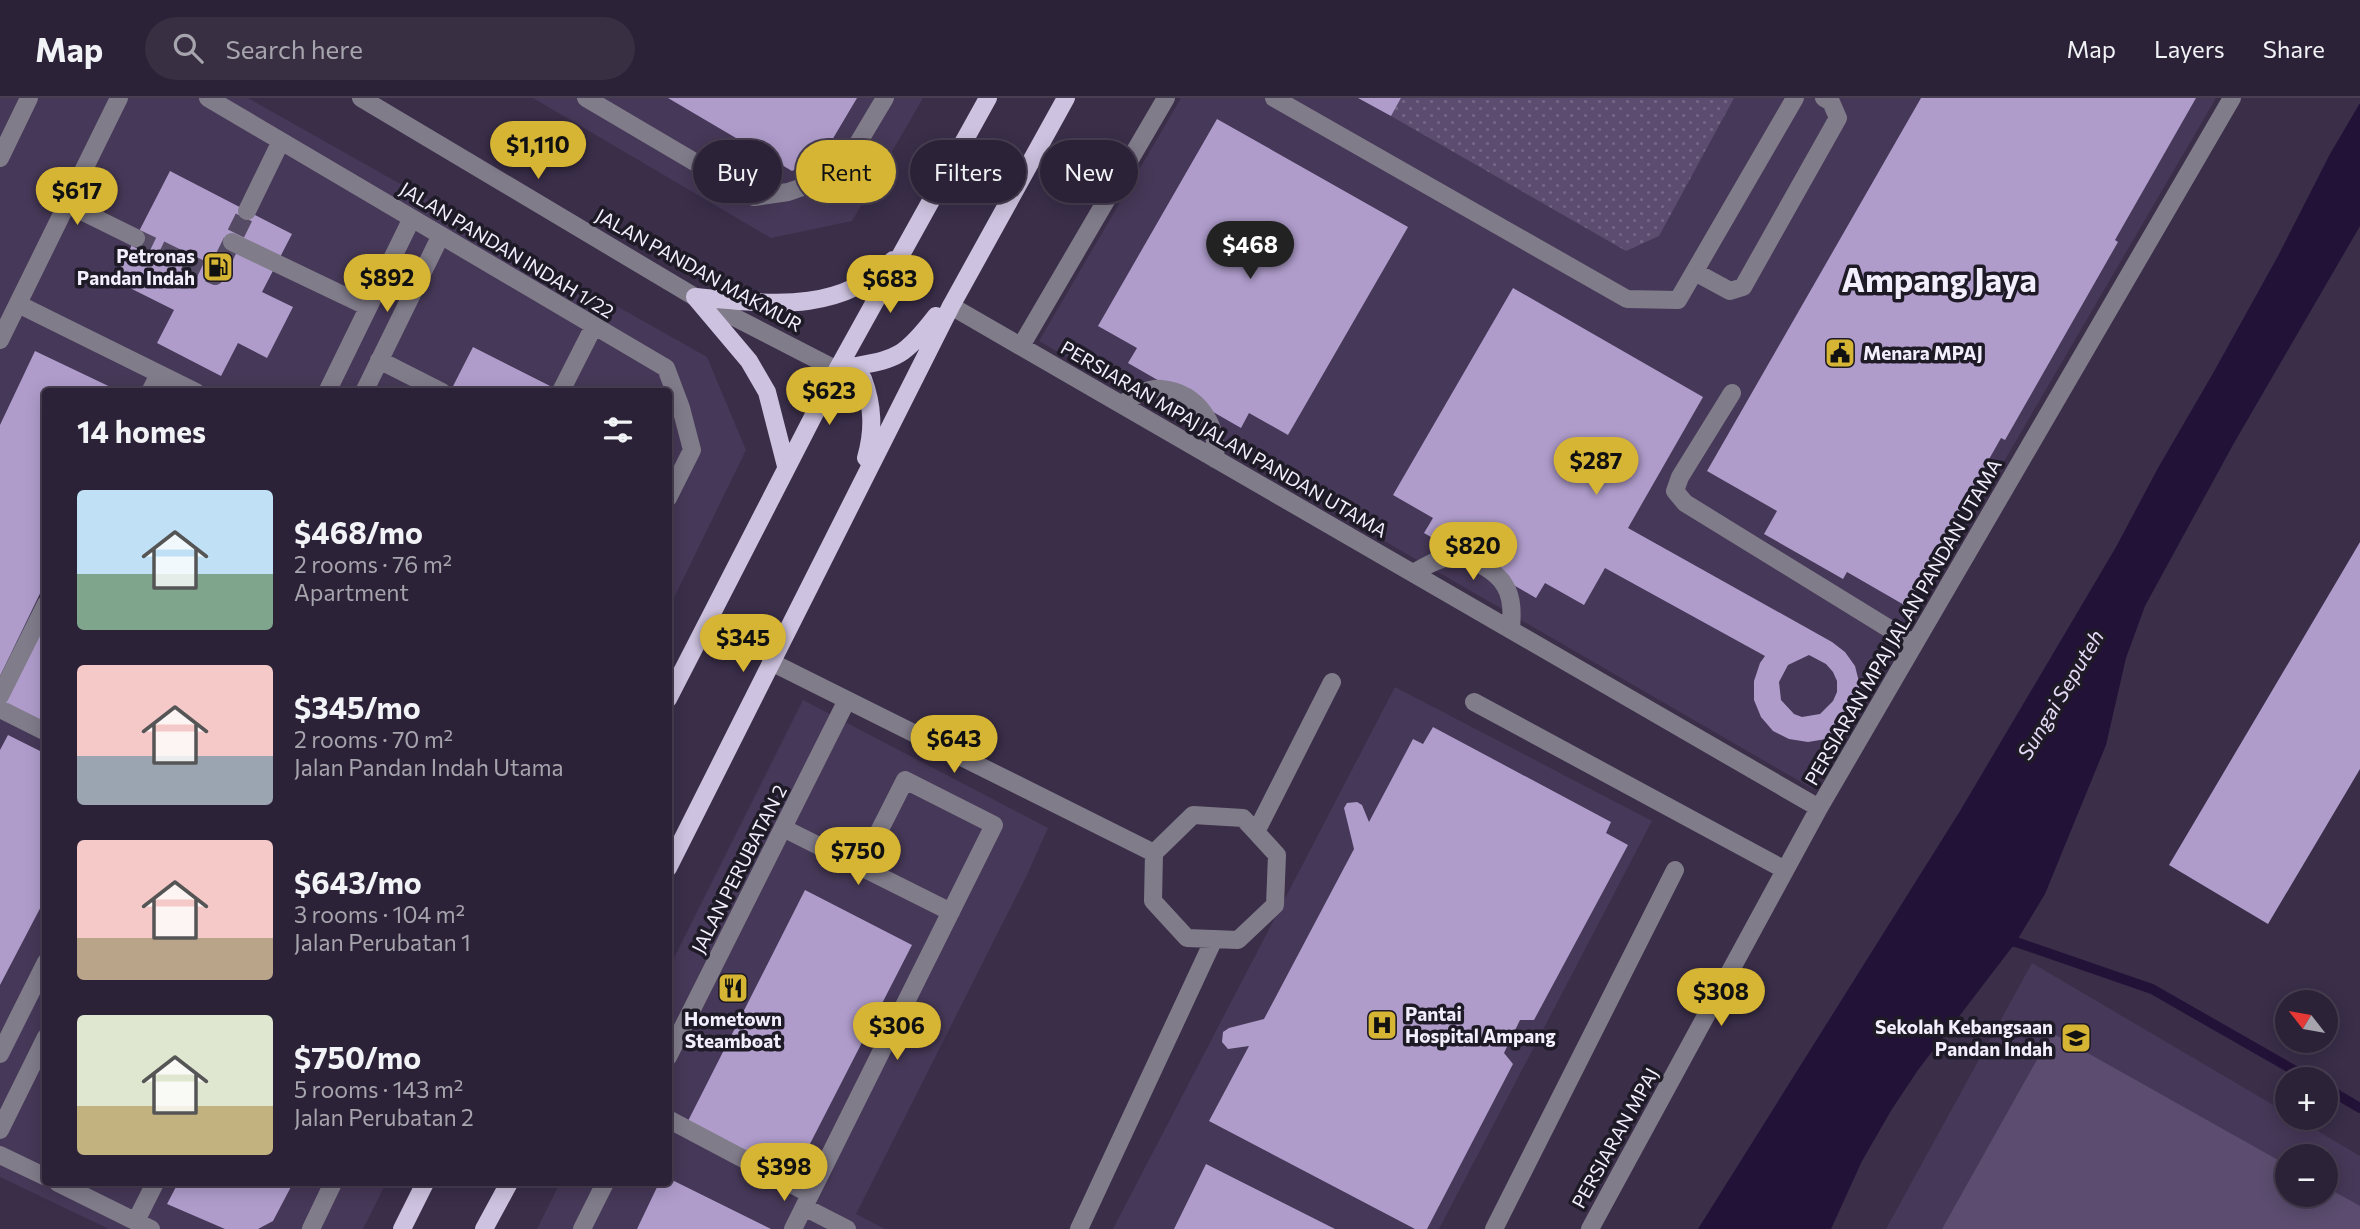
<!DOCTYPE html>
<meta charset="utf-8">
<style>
:root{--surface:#2c2237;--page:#382f42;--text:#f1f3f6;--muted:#a6a4ad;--line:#483f52;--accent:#d7b534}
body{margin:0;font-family:Commissioner,sans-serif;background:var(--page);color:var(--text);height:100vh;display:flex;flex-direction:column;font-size:26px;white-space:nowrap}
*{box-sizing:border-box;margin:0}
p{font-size:23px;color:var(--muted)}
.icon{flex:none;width:38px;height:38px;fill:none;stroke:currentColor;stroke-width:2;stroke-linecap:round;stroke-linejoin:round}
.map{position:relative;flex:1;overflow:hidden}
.drawer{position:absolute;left:42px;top:290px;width:630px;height:798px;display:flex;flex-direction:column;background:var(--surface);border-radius:7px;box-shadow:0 4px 18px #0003,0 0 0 2px var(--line)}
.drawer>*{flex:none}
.hud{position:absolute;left:693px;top:42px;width:665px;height:63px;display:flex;gap:14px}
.needle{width:46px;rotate:301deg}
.buttons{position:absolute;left:2275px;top:892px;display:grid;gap:14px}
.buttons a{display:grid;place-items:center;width:63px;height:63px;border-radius:50%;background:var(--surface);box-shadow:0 4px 18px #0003,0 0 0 2px var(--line);font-size:35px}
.price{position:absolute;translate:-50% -60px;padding:0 16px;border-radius:24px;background:var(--accent);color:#111;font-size:23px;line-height:46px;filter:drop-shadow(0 2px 4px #0008)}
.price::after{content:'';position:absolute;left:50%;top:42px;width:21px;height:16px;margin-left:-10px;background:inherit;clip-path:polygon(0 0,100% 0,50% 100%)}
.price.current{background:#222;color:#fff}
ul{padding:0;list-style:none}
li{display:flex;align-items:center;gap:21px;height:175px;padding:0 35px}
li span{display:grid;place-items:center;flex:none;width:196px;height:140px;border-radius:7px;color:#555}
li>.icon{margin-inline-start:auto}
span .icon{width:84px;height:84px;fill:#fffc;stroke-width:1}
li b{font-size:30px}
h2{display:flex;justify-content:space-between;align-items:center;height:84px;padding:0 35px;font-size:30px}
.pill{padding:0 24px;border-radius:32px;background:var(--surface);box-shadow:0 4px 18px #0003,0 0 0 2px var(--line);font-size:24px;line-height:63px}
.pill.current{background:var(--accent);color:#111}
header{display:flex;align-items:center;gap:42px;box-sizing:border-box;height:98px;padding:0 35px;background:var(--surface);border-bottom:2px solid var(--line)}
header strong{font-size:33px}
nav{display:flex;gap:38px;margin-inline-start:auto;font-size:24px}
.search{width:490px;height:63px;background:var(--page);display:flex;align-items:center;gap:18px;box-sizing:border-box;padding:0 24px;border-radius:38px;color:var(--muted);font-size:26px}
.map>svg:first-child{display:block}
.built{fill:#463858;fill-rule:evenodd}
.green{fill:#5c4d70}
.park{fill:url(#park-dots)}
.water{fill:#231237}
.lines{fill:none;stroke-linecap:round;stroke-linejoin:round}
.stream{stroke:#231237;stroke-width:10}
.building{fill:#af9ccb;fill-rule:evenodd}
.minor-tunnel{stroke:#564b64;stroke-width:18;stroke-dasharray:18 9;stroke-linecap:butt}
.minor{stroke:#817c8a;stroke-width:18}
.major{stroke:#cdc2df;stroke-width:18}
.labels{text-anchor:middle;stroke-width:7;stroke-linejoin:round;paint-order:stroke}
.street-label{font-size:19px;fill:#f4effc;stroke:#1e1a26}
.poi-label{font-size:19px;font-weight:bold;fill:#f4effc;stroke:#1e1a26;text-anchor:end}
.water-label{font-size:21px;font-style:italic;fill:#e5daf6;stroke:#1e1a26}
.town-label{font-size:33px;font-weight:bold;fill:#f4effc;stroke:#1e1a26}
</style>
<header>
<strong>Map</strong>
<div class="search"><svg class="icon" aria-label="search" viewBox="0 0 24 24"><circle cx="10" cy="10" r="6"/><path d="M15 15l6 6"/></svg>Search here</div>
<nav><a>Map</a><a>Layers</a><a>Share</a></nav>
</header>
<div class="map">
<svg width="2360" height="1131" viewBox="0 0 2360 1131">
<defs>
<pattern id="park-dots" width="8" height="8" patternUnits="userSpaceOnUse" patternTransform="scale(1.75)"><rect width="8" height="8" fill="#5c4d70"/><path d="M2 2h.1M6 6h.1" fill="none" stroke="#746785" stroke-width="1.8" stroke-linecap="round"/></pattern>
</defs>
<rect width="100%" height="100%" fill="#3a2e49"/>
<!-- built -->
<path class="built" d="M0,0H248L707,259L746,352L669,510L668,294H46V1085H386L363,1131H109L0,1079Z
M533,0H923L852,123L771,140Z
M1181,0H2216L1813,691L1039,243Z
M1395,589L1652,723L1439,1131H1113Z
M803,602L1048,730L1026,779L856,1116L885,1131H537L560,1085H668L669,870Z
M2032,865L2287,1015V1020H2296L2360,1058V1131H1886ZM2287,1059H2326V1097H2287Z"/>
<!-- green -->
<path class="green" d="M2052,935L2287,1067V1097H2326V1089L2360,1108V1131H1942Z"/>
<!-- park -->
<path class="park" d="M1401,0H1734L1659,138L1626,153L1391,18Z"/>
<!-- water -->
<path class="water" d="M2360,5V128L2234,345L2145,508L2126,560L2106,647L2045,796L2016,844L1918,972L1892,1011L1862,1063L1831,1131H1698L1960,713L2116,449L2158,370L2212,277L2278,158L2330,56Z"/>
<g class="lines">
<!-- stream -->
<path class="stream" d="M2002,844H2016L2152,891L2311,982
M2326,990L2360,1010"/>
</g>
<!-- building -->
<path class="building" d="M668,0H857L822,59L792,73Z
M1358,0H1401L1391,18Z
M1921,0H2196L2115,142L2118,144L2005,342L2001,340L1906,508L1847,474L1843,481L1764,436L1777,413L1707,373Z
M1217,21L1408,129L1288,337L1249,315L1241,330L1128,265L1137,250L1098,228Z
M170,73L292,136L262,194L293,209L267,260L238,245L221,278L157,245L174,212L114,182Z
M1513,190L1703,299L1628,430L1832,544L1845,554L1855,568L1859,584V601L1853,617L1842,631L1826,641L1808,644L1789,641L1773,633L1761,619L1754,602V583L1760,565L1765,558L1605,470L1584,507L1545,485L1536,500L1424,435L1433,420L1393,397ZM1809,557L1826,566L1833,574L1837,583V594L1833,603L1820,616L1802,619L1794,616L1781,602L1779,584L1788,567Z
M473,249L562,294H450Z
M35,253L121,294H46V483L0,578V327Z
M2360,444V671L2268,826L2169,767Z
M46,523V628L4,607Z
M1433,629L1611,724L1606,735L1628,747L1534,922H1520L1504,955L1513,966L1427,1131H1415L1209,1023L1249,948L1228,951L1222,944L1223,934L1229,930L1264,921L1354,751L1344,710L1347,705L1357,704L1362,707L1369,724L1413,641L1423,646Z
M8,637L46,656V799L0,887V652Z
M805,792L912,847L794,1077L688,1023Z
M1206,1066L1335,1131H1174Z
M668,1080L771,1131H637L659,1085H668Z
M178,1085H293L273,1123L258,1131H225L167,1106Z"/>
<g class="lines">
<!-- minor-tunnel -->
<path class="minor-tunnel" d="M136,140L215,178L247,113"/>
<!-- minor -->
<path class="minor" d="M208,0L666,270L681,310L692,352L668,400
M361,0L695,199L837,272
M586,0L754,99L788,94L823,82L848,62L885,0
M1274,0L1627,201L1678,202L1795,0
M0,60L29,0
M67,106L136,140
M247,113L281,43
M232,144L368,209
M1695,174L1730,193L1743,189L1838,20L1831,4L1824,0
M18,206L196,294
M951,208L1819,710L2232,0
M0,242L119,0
M1021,248L1166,0
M379,262L442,294
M561,293L594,228
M150,294L159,276
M327,294L412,120
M364,294L441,137
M1732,295L1680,379L1675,393L1685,405L1914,546
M1122,306C1133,299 1148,289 1162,291C1198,295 1219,327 1215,361
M1413,475C1426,468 1439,460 1454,458C1469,457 1498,474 1505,488C1513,500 1512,518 1511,531
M771,564L1154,755
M0,598L46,506
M1474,604L1785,772
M0,611L46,634
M1193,717L1243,720L1277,757L1275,807L1238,842L1187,840L1153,803L1154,755Z
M783,730L951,814
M1256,734L1332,584
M0,956L46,864
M668,959L847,602
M668,1021L810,1096
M0,1032L46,939
M0,1057L46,1079
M58,1085L151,1131
M804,1109L847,1131
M136,1123L155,1085
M311,1131L333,1085
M582,1131L605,1085
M793,1131L994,727L905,682L861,769
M1079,1131L1214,841
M1494,1131L1675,772
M1590,1131L1819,710"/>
<!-- major -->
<path class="major" d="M695,199C765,205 838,218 893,162
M695,199L749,263L767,294L786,368
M837,272C894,260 899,266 936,218
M837,272L863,281C873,308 874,332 866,360
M668,601L837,272L988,0
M668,770L951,208L1066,0
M402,1131L425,1085
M484,1131L509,1085"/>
</g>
<!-- icons -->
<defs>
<g id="fuel-square" transform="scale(1.575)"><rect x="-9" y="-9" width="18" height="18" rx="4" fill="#d7b534" stroke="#1e1a26"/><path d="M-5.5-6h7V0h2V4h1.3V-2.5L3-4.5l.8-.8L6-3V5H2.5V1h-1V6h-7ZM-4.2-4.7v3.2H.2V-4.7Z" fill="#111"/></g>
<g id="civic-square" transform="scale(1.575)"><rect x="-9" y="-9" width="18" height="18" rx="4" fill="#d7b534" stroke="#1e1a26"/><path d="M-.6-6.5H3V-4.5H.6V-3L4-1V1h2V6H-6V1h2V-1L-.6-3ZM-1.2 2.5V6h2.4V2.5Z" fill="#111"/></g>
<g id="restaurant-square" transform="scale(1.575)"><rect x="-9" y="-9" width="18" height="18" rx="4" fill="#d7b534" stroke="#1e1a26"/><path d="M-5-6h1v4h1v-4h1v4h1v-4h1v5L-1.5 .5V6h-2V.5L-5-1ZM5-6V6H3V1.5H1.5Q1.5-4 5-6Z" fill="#111"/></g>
<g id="hospital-square" transform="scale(1.575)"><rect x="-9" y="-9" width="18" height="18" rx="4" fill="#d7b534" stroke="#1e1a26"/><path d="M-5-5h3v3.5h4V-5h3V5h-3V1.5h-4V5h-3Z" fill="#111"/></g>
<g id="school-square" transform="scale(1.575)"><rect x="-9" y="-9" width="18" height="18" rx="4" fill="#d7b534" stroke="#1e1a26"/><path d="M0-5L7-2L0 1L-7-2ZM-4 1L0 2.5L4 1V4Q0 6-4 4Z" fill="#111"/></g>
</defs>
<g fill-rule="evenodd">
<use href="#fuel-square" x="218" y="169"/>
<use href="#civic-square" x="1840" y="255"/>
<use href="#restaurant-square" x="733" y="890"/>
<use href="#hospital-square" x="1382" y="927"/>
<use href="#school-square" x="2076" y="940"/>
</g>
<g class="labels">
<!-- street labels -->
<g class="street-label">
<text transform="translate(507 152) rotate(31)" y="7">JALAN PANDAN INDAH 1/22</text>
<text transform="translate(699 172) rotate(29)" y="7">JALAN PANDAN MAKMUR</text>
<text transform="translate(1224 341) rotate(30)" y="7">PERSIARAN MPAJ JALAN PANDAN UTAMA</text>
<text transform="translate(1903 524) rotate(-60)" y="7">PERSIARAN MPAJ JALAN PANDAN UTAMA</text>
<text transform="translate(739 771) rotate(-63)" y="7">JALAN PERUBATAN 2</text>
<text transform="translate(1615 1040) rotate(-61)" y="7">PERSIARAN MPAJ</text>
</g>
<!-- poi labels -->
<g class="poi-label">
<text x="195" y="165">Petronas<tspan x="195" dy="22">Pandan Indah</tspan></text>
<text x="1863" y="262" text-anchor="start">Menara MPAJ</text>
<text x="1405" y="923" text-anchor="start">Pantai<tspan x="1405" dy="22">Hospital Ampang</tspan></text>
<text x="733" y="928" text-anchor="middle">Hometown<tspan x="733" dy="22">Steamboat</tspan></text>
<text x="2053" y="936">Sekolah Kebangsaan<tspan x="2053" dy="22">Pandan Indah</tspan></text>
</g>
<!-- water labels -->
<g class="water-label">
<text transform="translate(2061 597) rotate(-59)" y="7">Sungai Seputeh</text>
</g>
<!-- town labels -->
<g class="town-label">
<text x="1939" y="194">Ampang Jaya</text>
</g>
</g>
</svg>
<div class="buttons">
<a><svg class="needle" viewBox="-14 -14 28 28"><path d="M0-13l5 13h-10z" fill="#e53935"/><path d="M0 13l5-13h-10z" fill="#a6a4ad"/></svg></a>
<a>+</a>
<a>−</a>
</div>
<b class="price" style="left:538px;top:83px">$1,110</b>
<b class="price" style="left:77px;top:129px">$617</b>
<b class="price current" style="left:1250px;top:183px">$468</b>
<b class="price" style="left:387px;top:216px">$892</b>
<b class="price" style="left:890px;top:217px">$683</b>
<b class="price" style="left:829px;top:329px">$623</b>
<b class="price" style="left:1596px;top:399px">$287</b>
<b class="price" style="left:1473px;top:484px">$820</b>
<b class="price" style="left:743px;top:576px">$345</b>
<b class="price" style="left:954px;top:677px">$643</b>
<b class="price" style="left:858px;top:789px">$750</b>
<b class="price" style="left:1721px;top:930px">$308</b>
<b class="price" style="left:897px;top:964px">$306</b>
<b class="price" style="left:784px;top:1105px">$398</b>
<div class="hud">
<a class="pill">Buy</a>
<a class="pill current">Rent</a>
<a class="pill">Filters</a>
<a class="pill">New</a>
</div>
<section class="drawer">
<h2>14 homes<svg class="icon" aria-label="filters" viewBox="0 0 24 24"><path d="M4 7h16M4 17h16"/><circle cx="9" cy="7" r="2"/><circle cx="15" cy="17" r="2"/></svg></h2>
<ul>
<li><span style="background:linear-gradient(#bfe0f5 60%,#7fa58c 0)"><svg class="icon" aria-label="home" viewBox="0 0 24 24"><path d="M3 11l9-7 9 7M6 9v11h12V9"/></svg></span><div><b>$468/mo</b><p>2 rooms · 76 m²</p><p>Apartment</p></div></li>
<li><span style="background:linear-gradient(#f6c9c9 65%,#9aa5b1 0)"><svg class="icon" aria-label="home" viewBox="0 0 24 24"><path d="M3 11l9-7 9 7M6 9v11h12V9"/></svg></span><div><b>$345/mo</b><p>2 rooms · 70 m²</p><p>Jalan Pandan Indah Utama</p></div></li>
<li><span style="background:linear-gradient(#f6c9c9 70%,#b9a48a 0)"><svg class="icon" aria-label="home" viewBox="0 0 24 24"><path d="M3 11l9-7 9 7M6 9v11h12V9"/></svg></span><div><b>$643/mo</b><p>3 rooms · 104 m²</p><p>Jalan Perubatan 1</p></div></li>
<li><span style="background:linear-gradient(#dfe7d0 65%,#c2b280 0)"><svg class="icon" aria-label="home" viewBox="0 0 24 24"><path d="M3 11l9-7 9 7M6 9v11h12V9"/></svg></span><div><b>$750/mo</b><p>5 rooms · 143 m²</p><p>Jalan Perubatan 2</p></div></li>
</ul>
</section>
</div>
